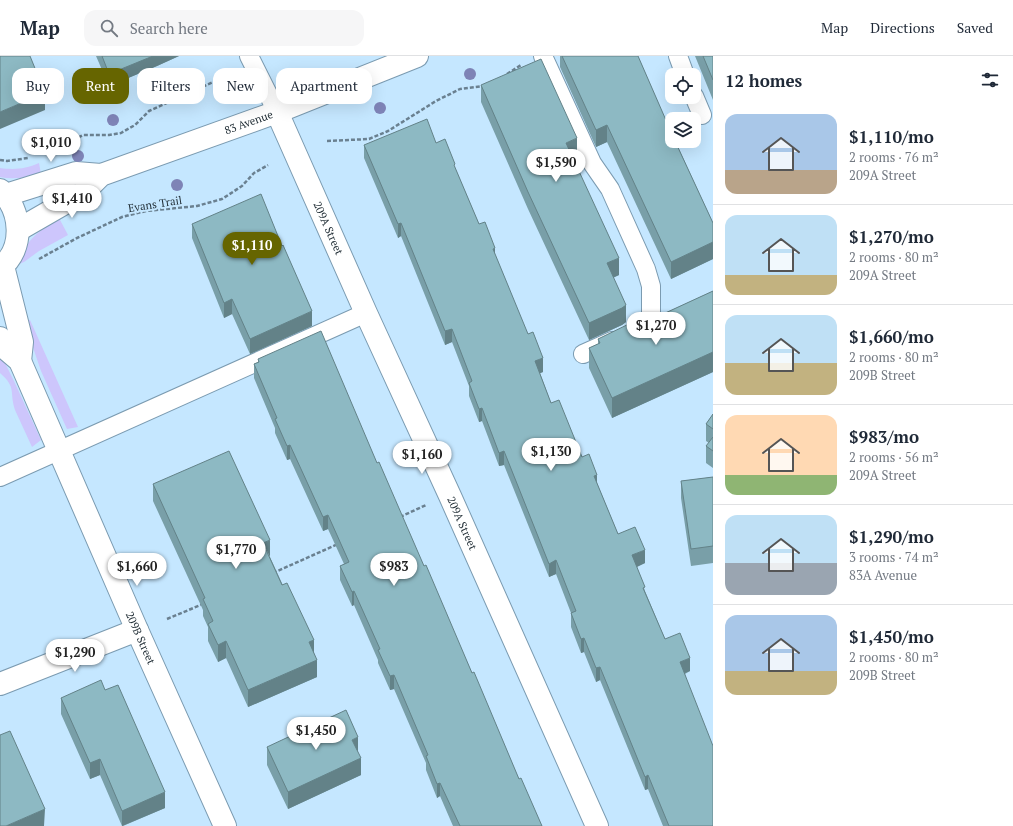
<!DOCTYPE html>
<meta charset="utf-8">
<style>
:root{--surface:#fff;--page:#f6f6f7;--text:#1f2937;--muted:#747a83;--line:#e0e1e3;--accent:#666500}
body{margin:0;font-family:"PT Serif",serif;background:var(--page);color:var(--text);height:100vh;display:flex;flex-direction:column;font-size:15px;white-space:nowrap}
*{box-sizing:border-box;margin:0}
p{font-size:13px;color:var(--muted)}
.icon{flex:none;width:22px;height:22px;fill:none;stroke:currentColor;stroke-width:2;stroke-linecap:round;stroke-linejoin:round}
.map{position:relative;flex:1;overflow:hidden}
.sheet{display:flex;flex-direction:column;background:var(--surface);width:300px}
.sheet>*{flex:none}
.banner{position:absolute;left:12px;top:12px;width:380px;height:36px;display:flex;gap:8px}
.buttons{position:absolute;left:665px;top:12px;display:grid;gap:8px}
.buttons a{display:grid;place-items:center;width:36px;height:36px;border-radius:8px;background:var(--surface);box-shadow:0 4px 16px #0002;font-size:20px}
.price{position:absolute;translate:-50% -34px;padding:0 9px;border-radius:14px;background:#fff;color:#222;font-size:13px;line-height:26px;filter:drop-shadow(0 1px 2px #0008)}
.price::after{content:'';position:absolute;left:50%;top:24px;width:12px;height:9px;margin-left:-6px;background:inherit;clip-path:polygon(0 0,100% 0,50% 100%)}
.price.on{background:var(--accent);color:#fff}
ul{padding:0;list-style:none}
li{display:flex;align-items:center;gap:12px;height:100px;padding:0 12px}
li+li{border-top:1px solid var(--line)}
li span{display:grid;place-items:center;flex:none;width:112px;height:80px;border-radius:12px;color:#555}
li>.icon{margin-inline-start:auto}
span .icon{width:48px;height:48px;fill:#fffc;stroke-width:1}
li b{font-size:17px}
h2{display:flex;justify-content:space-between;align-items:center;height:48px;padding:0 12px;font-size:17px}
.pill{padding:0 14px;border-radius:12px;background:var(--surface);box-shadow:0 4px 16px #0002;font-size:14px;line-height:36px}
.pill.on{background:var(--accent);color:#fff}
header{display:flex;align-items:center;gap:24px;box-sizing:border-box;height:56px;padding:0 20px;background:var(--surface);border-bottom:1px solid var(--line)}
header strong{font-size:19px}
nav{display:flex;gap:22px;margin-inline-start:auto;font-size:14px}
.search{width:280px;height:36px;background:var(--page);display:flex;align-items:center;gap:10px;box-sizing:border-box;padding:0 14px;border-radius:12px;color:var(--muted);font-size:15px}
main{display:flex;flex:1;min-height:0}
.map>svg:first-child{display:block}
.green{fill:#cdc6fc}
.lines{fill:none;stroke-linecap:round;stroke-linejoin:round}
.service-casing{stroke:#7b9bb1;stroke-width:20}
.minor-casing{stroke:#7b9bb1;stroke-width:24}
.tertiary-casing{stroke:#7b9bb1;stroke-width:24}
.path{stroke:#6a8090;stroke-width:2.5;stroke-dasharray:4 2;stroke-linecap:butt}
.service{stroke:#fff;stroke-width:18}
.minor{stroke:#fff;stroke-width:22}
.tertiary{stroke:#fff;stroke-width:22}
.tree{fill:#7e83b6}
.wall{fill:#799fa8}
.shaded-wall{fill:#638288}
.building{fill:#8db9c3;stroke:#638288}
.labels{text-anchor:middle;stroke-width:4;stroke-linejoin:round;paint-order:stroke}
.street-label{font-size:11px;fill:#1e2b33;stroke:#c5e7ff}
</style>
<header>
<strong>Map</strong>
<div class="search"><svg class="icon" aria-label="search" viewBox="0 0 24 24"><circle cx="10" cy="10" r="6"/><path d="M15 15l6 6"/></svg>Search here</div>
<nav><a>Map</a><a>Directions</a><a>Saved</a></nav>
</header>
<main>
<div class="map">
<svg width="713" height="770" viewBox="0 0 713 770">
<rect width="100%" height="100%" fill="#c5e7ff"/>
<!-- green -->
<path class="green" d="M39,107L41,118C27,121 14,124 0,121V112C15,114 25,113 39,107Z
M59,162L68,179L39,195L24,206L17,209C24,185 39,175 59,162Z
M30,264L78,371L67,373L41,315L24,265Z
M0,297L14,325L41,384L32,391L15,354C9,335 17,332 0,317Z"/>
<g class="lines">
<!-- service casing -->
<g class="service-casing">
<path id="service" d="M249,0L277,56
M543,0L592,107L610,133L646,213L651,230V259
M678,0L685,19
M694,40L702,59
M583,298L612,285
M0,421L366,257"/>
</g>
<!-- minor casing -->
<g class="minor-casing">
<g id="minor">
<path id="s1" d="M277,56L366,257L450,440L597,770"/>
<path d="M3,210L22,286L20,305"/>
<path id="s2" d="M0,282L6,293L20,305L137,574L225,770"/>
<path d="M0,628L137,574"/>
</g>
</g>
<!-- tertiary casing -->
<g class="tertiary-casing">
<g id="tertiary">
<path d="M0,134C22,154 25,193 0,212"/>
<path d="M6,139L76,117L101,119"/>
<path id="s3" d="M18,174L84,136L101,119L277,56L417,0"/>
</g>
</g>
<!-- path -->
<path class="path" d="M507,18L521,9
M327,85L369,83L388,75L436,45L460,33L483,30
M46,97L83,79H109L121,77L135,69L149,55L231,18
M0,104L7,105L28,102
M39,203L77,182L122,161L146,155L197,150L222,143L242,130L254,117L268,109
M400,461L426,449
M273,517L338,488
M167,563L203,548"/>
<!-- service -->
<use href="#service" class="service"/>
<!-- minor -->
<use href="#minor" class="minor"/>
<!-- tertiary -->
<use href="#tertiary" class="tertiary"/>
</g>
<!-- trees -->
<g class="tree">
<circle cx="470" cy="18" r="6"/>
<circle cx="380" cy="52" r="6"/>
<circle cx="113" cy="64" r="6"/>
<circle cx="78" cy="100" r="6"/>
<circle cx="177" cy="129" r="6"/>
</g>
<!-- wall -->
<path class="wall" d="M96,0H179L157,10L109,30Z
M560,0H638L661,54L713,167V203L671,223L607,86L596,91L560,11Z
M695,0H713V44Z
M481,29L577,99L573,101L619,219L613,222L626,266L622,269L589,284L528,153L481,46Z
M436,87L455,112L479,168L495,199L543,316L540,317L551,347L597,427L618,478L645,507L637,511L645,535L665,583L690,615L685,618L713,770H663L648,733L645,734L600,624L596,626L584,596L581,597L571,571V557L556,518L549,521L504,409L499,410L482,365L479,366L469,340V330L452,286L445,289L401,180L398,182L364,102V89Z
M192,168L312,270L250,298L232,258L224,262L192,182Z
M713,235V316L612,362L589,312V292L598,288V283L637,270Z
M258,303L377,407L472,617L519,723L542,770H453L440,740L437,742L426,714V707L394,633L390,634L378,607V604L354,549L352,550L340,524V510L344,508L328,473L323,475L290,403L287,404L275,377V372L254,322V308L258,306Z
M713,358V412L706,407V390L709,387L706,385V368Z
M713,421V507L691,510L681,442V425Z
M153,428L270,501L314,597L317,621L248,651L226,602L218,606L208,585V571L203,560V554L153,445Z
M105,634L165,752L123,770H122L100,719L90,723L61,658V642Z
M267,691L358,697L361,719L288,753L267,709Z"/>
<!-- shaded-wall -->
<path class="shaded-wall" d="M153,0H179L157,10L109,30V18Z
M45,37V54L0,73V56Z
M607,69V86L596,91V74Z
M577,82V99L566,104V87Z
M401,167V180L398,182V168Z
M713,186V203L671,223V206Z
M495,192V206L493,193Z
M619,202V219L607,224V207Z
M232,243V258L224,262V247Z
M626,249V266L622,269L589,284V267Z
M312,255V270L250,298V283Z
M452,273V286L445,289V275Z
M713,296V316L612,362V342Z
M543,302V316L535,319V305Z
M482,352V365L479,366V353Z
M290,389V403L287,404V390Z
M504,395V409L499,410V397Z
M597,419V433L594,420Z
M328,459V473L323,475V461Z
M270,484V501L263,487Z
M645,494V507L632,513V499Z
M556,504V518L549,521V508Z
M354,535V549L352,550V536Z
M584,582V596L581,597V583Z
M314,584V601L309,586Z
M226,585V602L218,606V589Z
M690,602V615L680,619V606Z
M317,604V621L248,651V634Z
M600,611V624L596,626V612Z
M394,619V633L390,634V620Z
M358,681V698L352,684Z
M361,702V719L288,753V736Z
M100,703V719L90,723V707Z
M648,719V733L645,734V721Z
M440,727V740L437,742V728Z
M165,736V752L122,770V755Z
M45,753L44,770H6Z"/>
<!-- building -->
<path class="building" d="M0,0H30L45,37L0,56Z
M102,0H153L109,18Z
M562,0H638L672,78V85H675L713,167V186L671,206L607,69L596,74Z
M703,0H713V24Z
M541,3L577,82L566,87L619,202L607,207L626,249L622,252L589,267L528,136L481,29Z
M427,63L436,87L445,83L455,108L454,109L479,168L485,166L495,192L493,193L528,278L533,276L543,302L535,305L551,347L559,344L582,401L589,398L597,419L594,420L618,478L635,471L645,494L632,499L645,531L643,532L665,583L680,577L690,602L680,606L713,690V770H669L648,719L645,721L600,611L596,612L584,582L581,583L571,557L576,555L556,504L549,508L504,395L499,397L482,352L479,353L469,327L472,325L452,273L445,275L401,167L398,168L364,89Z
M261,138L282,190L283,189L312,255L250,283L232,243L224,247L192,168Z
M713,235V296L612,342L589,292L600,287L598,283L635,265L637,270Z
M321,275L377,407L379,406L424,510L426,509L472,617L474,616L519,723L521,722L542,770H460L440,727L437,728L426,700L428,699L394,619L390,620L378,594L380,593L354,535L352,536L340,510L349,506L328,459L323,461L290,389L287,390L275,363L277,362L254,308L259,306L258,303Z
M713,358V373L706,368Z
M713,381V395L706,390Z
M229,395L270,484L263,487L282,529L287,527L314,584L309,586L317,604L248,634L226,585L218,589L208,568L213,565L203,543L205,542L153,428Z
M713,421V490L691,493L681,425Z
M101,624L105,634L118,629L165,736L122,755L100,703L90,707L61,642Z
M346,654L358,681L352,684L361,702L288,736L267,691Z
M10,675L45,753L6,770H0V679Z"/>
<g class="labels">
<!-- street labels -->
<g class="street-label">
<text dy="4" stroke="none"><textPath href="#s3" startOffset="257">83 Avenue</textPath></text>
<text transform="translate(155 148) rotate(-9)" y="4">Evans Trail</text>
<text dy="4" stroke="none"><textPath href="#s1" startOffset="127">209A Street</textPath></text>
<text dy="4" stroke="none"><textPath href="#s1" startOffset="451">209A Street</textPath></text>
<text dy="4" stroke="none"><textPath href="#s2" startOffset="333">209B Street</textPath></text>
</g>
</g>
</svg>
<div class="buttons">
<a><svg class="icon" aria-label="locate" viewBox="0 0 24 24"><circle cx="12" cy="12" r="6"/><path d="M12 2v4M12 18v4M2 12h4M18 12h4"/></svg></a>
<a><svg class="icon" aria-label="layers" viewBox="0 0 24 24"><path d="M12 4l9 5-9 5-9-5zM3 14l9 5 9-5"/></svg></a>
</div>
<b class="price" style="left:51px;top:107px">$1,010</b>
<b class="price" style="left:556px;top:127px">$1,590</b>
<b class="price" style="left:72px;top:163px">$1,410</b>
<b class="price on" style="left:252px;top:210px">$1,110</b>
<b class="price" style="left:656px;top:290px">$1,270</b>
<b class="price" style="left:551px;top:416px">$1,130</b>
<b class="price" style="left:422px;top:419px">$1,160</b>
<b class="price" style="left:236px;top:514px">$1,770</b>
<b class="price" style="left:137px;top:531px">$1,660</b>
<b class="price" style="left:394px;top:531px">$983</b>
<b class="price" style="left:75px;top:617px">$1,290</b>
<b class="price" style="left:316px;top:695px">$1,450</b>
<div class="banner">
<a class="pill">Buy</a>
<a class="pill on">Rent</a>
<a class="pill">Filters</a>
<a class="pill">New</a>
<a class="pill">Apartment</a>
</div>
</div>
<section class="sheet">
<h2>12 homes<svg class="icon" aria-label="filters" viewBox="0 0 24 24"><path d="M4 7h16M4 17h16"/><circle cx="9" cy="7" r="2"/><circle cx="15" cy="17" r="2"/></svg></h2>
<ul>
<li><span style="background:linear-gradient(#a9c7e8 70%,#b9a48a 0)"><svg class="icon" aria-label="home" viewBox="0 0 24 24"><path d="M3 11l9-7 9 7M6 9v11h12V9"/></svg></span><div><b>$1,110/mo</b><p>2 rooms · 76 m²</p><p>209A Street</p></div></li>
<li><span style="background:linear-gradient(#bfe0f5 75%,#c2b280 0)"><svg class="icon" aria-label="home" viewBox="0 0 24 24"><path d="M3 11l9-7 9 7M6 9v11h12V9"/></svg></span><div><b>$1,270/mo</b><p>2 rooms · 80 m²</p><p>209A Street</p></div></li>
<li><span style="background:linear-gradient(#bfe0f5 60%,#c2b280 0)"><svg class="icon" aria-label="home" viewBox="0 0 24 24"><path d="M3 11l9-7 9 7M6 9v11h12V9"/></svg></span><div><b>$1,660/mo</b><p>2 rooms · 80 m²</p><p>209B Street</p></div></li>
<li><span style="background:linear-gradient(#ffd9b3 75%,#8fb573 0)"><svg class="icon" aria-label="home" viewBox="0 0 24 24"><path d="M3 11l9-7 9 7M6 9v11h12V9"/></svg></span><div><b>$983/mo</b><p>2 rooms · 56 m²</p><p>209A Street</p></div></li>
<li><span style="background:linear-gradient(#bfe0f5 60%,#9aa5b1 0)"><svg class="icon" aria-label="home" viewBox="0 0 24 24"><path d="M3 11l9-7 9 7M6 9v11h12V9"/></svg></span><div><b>$1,290/mo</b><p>3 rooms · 74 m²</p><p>83A Avenue</p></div></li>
<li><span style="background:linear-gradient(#a9c7e8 70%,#c2b280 0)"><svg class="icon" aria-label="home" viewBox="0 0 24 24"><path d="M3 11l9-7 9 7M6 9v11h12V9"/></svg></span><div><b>$1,450/mo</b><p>2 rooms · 80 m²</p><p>209B Street</p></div></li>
</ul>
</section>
</main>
